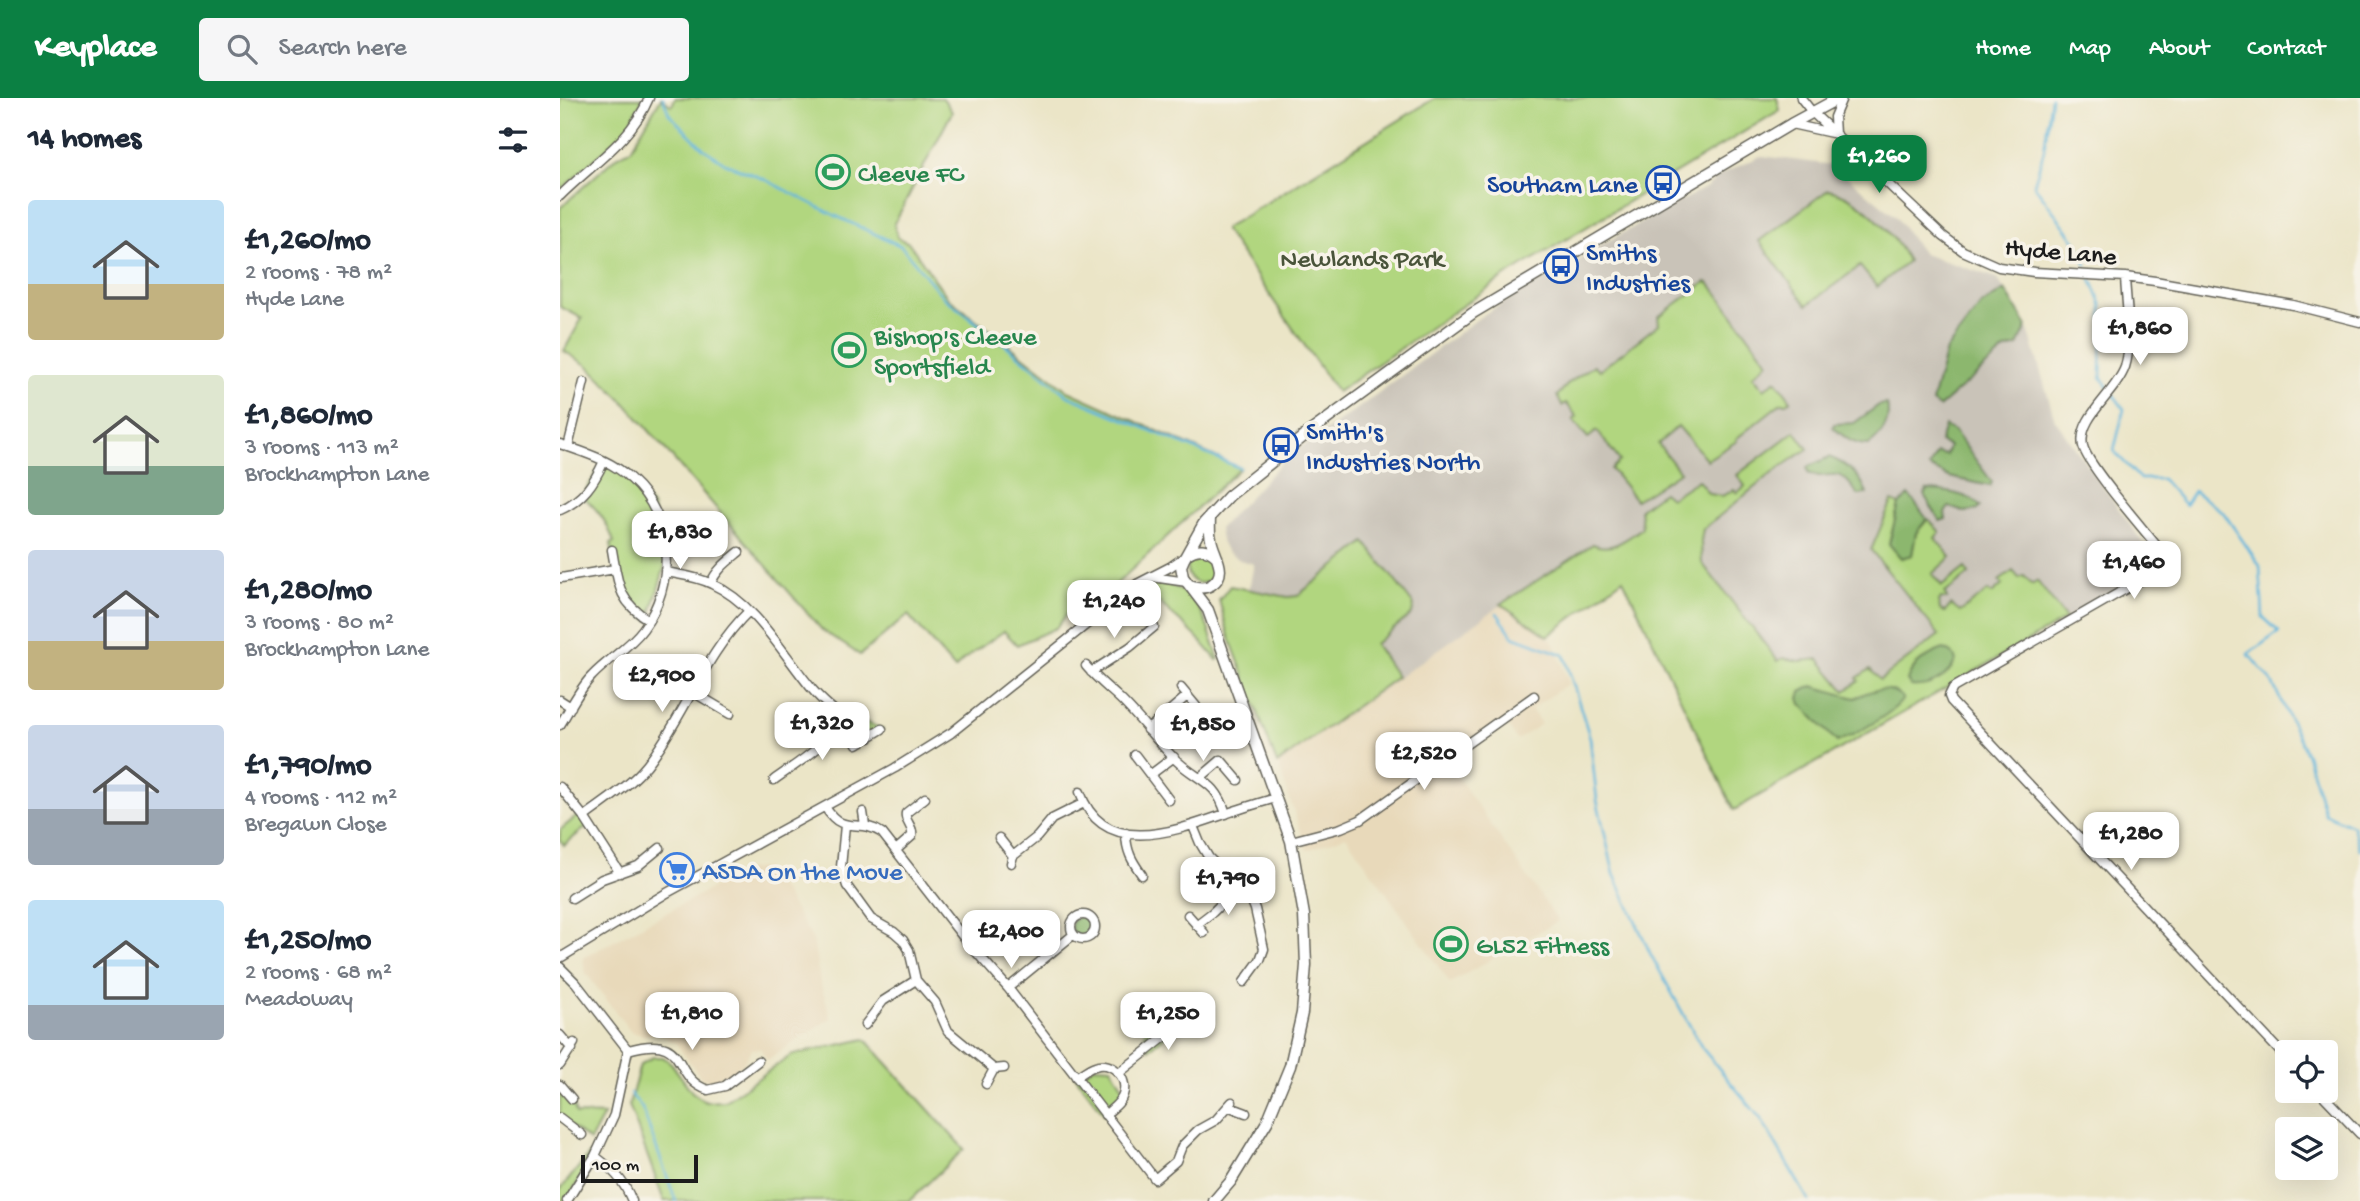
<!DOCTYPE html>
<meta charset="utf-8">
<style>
:root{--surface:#fff;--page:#f6f6f7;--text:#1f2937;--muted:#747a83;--accent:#0b8043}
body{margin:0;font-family:"Gochi Hand",sans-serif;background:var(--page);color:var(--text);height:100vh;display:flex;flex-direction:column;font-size:26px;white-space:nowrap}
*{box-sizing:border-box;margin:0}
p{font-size:23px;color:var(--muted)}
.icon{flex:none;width:38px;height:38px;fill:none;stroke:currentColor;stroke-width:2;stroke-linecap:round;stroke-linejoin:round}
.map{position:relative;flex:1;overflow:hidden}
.drawer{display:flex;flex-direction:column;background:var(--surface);width:560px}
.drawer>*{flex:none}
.controls{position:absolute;left:1715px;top:942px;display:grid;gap:14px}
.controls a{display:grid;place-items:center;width:63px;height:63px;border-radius:7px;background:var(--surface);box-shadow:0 7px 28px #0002;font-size:35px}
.scale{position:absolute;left:21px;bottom:18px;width:117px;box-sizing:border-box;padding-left:7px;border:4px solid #1c1c1c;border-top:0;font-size:19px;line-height:24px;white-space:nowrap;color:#1c1c1c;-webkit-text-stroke:5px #f7f3e8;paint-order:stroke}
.price{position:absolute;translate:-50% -60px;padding:0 16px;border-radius:14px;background:#fff;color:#222;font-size:23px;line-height:46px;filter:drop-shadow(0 2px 4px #0008)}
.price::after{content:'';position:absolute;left:50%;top:42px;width:21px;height:16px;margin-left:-10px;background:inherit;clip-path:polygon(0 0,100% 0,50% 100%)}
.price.active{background:var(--accent);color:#fff}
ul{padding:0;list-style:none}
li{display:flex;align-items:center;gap:21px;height:175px;padding:0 28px}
li span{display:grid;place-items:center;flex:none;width:196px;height:140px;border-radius:7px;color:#555}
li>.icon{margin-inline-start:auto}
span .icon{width:84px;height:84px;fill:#fffc;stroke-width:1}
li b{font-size:30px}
h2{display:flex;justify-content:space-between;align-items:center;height:84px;padding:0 28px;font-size:30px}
header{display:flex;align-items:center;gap:42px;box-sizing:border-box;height:98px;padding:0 35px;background:var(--accent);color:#fff}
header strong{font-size:33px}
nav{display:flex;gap:38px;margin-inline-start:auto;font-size:24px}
.search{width:490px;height:63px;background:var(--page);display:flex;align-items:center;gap:18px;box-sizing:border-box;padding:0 24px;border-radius:7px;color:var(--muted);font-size:26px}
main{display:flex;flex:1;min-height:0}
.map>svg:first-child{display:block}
.built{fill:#e8d9ba}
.industrial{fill:#c9c3b8}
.green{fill:#b1d67f;stroke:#66794e;stroke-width:2}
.forest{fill:#8cb76e;stroke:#546a45;stroke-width:2}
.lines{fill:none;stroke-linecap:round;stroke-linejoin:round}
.stream{stroke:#60b5dc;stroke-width:2.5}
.minor-casing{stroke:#646258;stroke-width:11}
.major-casing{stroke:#646258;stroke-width:13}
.minor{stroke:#fff;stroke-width:8}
.major{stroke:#fff;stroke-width:10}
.labels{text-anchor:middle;stroke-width:7;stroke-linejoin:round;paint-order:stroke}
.leisure-label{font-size:26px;fill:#27864d;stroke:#f7f3e8;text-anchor:start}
.transit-label{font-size:26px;fill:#164399;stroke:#f7f3e8;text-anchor:start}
.street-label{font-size:26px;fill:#1c1c1c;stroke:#f7f3e8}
.park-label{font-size:26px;fill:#49543a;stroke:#f7f3e8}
.shop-label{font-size:26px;fill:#366cbe;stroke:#f7f3e8;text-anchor:start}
</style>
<header>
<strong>Keyplace</strong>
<div class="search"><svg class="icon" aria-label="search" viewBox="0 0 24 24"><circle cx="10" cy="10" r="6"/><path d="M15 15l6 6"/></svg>Search here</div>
<nav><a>Home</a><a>Map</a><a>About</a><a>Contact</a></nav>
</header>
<main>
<section class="drawer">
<h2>14 homes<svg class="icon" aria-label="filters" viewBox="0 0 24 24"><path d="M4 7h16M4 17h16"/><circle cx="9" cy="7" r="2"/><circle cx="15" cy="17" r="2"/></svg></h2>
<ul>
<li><span style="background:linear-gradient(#bfe0f5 60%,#c2b280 0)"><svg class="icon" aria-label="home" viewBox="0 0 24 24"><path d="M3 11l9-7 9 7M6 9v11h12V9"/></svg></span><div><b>£1,260/mo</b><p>2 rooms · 78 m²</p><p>Hyde Lane</p></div></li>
<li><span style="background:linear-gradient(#dfe7d0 65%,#7fa58c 0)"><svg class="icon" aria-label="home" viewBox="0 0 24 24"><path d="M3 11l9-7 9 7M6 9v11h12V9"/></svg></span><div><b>£1,860/mo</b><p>3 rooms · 113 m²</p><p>Brockhampton Lane</p></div></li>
<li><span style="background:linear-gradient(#c9d6e8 65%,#c2b280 0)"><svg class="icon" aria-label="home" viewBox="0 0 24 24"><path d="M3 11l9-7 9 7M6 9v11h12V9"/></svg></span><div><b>£1,280/mo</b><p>3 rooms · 80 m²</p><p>Brockhampton Lane</p></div></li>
<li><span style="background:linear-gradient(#c9d6e8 60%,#9aa5b1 0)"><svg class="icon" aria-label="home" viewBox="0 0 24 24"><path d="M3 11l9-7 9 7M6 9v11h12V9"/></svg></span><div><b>£1,790/mo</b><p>4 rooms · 112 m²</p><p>Bregawn Close</p></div></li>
<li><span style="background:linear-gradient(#bfe0f5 75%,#9aa5b1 0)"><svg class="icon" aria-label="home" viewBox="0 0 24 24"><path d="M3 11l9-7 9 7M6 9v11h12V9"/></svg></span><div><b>£1,250/mo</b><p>2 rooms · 68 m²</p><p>Meadoway</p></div></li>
</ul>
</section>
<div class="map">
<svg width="1800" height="1103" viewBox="0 0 1800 1103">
<rect width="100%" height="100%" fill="#f7f3e8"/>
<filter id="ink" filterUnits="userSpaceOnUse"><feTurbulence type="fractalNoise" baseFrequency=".0143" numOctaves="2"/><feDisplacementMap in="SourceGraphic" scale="14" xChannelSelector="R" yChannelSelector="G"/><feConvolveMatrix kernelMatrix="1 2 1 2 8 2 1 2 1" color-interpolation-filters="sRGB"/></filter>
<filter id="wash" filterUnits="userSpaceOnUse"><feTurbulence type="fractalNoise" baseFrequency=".00686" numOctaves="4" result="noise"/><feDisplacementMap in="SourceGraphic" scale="28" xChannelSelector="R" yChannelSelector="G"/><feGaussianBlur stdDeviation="1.57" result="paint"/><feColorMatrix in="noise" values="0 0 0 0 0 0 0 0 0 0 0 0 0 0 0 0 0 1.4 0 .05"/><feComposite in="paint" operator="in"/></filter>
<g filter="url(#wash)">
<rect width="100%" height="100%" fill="#ebe5c7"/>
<!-- built -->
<path class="built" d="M941,506L992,542L1009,585L971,611L981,626L957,642L946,625L888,665L998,823L890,885L786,738L747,752L718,666Z
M204,770L225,796L253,842L260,883L271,920L207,962L200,950L191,951L183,966L161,981L151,984L141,980L116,945L98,935L84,937L71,934L25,874L23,860L185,772Z"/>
<!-- industrial -->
<path class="industrial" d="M1201,58L1273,67L1336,119L1363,156L1437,180L1467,228L1495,322L1594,460L1593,467L1585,475L1174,712L1063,481L988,538L941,507L717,666L669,538L659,502L670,488L689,491L694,466L680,462L668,454L662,446L659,431L729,357L789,317L923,217L977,185L1004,173L1039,148L1147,89L1160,77Z"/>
<!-- green -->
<path class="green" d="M0,0H83L67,32L2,91L0,82Z
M101,0L112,8L115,0H383L392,14L334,126L338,140L349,145L388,200L508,293L680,370L548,494L531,491L518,501L496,530L457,547L444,533L403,562L395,571L348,517L300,557L262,532L66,306L28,268L4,253L22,220L0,209V110L55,60L71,51Z
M875,0H1217L1220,12L944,179L777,294L664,131Z
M1268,92C1299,97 1334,136 1348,163L1317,189L1300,168L1247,207L1199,143Z
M1146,184L1150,186L1208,264L1193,278L1204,291L1216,282L1231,302L1227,305H1221L1176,341L1177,343L1147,362L1118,328L1098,346L1120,374L1076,402L1051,371L1060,363L1037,333L1028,340L1013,322L1017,319L1006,305L1002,308L997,298L1009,285L1034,267L1040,272L1099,226L1098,219Z
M1235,333L1248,351C1211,373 1178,404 1143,431L1141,443L1142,465L1218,563L1223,560L1240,563L1259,561L1285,593L1299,583L1297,580L1310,571L1320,582L1379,537L1311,452L1332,403L1339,406L1329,446L1352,457L1356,435L1368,421L1380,434L1375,440L1391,459L1372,476L1382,488L1405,470L1409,476L1385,495L1387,501L1381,500L1379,503L1380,512L1385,514L1391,507L1400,514L1428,493L1432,496L1442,487L1439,483L1453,473L1459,480L1464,478L1472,487L1477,483L1506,521L1174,712L1063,481L988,538L941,506L1033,446C1051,455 1068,440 1082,430L1080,411L1103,394L1110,400L1138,382L1149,396L1162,398L1174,392L1177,395L1185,388L1177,377Z
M44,363L58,370L92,408L106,464L89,522L71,511L55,471L51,445L54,444C47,424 38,411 22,398Z
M805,444L854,507L852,516L815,546L837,579L717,666L669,538L659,502L670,488L728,499L737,498Z
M627 471a14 14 0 1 1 28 0a14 14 0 1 1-28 0Z
M594,484C640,488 645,524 659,561L657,562C644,546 632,533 616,520C606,512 602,503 588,501L582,488Z
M273,611L322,631L297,646L277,632L284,621Z
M21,715L29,727L4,747L0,742V732Z
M601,913L619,915L626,921L589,951L584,942L586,925Z
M305,941L404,1051L349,1103H104L69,1007L80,967L93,959H103L111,965L132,994L146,1004L165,1003L232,957Z
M535,968L551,969L564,991L545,1017L516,979Z
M0,987L12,1001L16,1016L44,1017L30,1043L0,1020Z
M44,1038L7,1103H0V1092Z"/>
<!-- forest -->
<path class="forest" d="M1445,192L1467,228L1458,248L1445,252L1379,309L1372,304L1386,252L1421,207Z
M1327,306C1331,323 1322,337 1309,347C1293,347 1285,340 1273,329L1274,326L1294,325L1319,307Z
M1385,328L1395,334L1432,384L1430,388L1389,379L1369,369L1377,355L1386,357L1389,348L1380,344Z
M1269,359C1287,366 1301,377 1307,396L1298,397C1275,361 1270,386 1248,375L1247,369Z
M1367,392C1381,392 1411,396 1420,408L1417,412L1404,414L1389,409L1385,415L1386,421L1380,423L1364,397Z
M1349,397L1367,421L1356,435L1352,457L1341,460L1329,446L1339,406Z
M1384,551L1392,555L1396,562C1388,580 1370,590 1351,588L1347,583C1350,567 1369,556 1384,551Z
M1252,588L1295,600C1310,592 1330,586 1343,600C1338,613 1291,639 1277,644L1241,606L1239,600L1241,594Z
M511 829a11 11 0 1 1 22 0a11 11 0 1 1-22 0Z"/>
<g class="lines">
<!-- stream -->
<path class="stream" d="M103,0L109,16L144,51L165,65L206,82L276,118L341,148L384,200L443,245L508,298L680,370
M1491,0L1484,52L1474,87L1516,144L1526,167
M1531,181L1542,208L1541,279L1548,289
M1553,296L1564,311L1554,353L1580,381H1602L1625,407L1634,393L1663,414L1700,468L1703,519L1719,534L1688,556L1711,582L1747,657L1765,716L1793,728L1800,752
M937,515L953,538L1004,557L1030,640L1037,702L1054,776L1091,857L1142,950L1201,1021L1249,1103
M70,995L82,1010L116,1103"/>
</g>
</g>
<g filter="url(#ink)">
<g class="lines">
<!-- minor casing -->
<g class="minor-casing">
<path id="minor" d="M1241,0L1252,14L1383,138L1403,153L1439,169L1474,174L1565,179L1595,183L1733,207L1800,224
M1231,26L1272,35
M1275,36L1274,19L1282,0
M0,98C32,66 71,43 89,0
M1565,179C1566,206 1573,244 1565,269C1556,295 1517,320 1523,348C1528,368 1581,428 1596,447C1601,459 1599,469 1590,477L1393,590L1389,598L1391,603L1727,961
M0,346C25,355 51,362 71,381C114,419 116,487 83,531C69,550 48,561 32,578C19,591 10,611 0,627
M8,349L24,284
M0,412C23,402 34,385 44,363
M52,452C58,485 58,504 89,522
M106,474C122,477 138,479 152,486C196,506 222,555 252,591C268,610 290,625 309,640
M592,479L627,484
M1,480L55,471
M151,485C156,472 167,464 179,454
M526,568C536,580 546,588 557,598C578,617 595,642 616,662C639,684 656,682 666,716
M531,574L570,549L594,529
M621,590L636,608
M133,594L170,616
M0,602L11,609
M587,632L627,598
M297,646L322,631
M575,657L609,702
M590,677L614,659
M640,680L661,662L678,682
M214,682C239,664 267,647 284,621
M0,689L24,719C45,703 70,688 87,667C124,620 145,555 189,513
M520,694C543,761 616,733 665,716C682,710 699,705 716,700
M265,709C284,739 298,719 322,735L404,840L448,890L595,1081L616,1063L622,1048L638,1032L656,1022L672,1004
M303,714L305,727
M24,719L60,775
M285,727L281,769L287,788L311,821L334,834L343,842L349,852L356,882L375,904L388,933L434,971
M633,728L640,745L649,760L690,799L695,811L704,851L700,862L684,884
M566,735C566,753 572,763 582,777
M439,740L453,758
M731,743L781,730L800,722L974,598
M336,752L352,738C354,728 344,724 346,715L365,700
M451,765L453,758L477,739L492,721L524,705
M12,800L42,781L78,768L100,750
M511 829a12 12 0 1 1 24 0a12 12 0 1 1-24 0Z
M628,817L644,835
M636,827L653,814L679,788
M0,860L105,796L335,670L391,635L577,486L610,469L626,458
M0,869L16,885L68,952L54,1017L35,1058L7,1103
M448,890L513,837
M305,927L323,903L356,882
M0,937L12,951
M68,952C132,934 109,979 148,992L165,988L198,963
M0,967L14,945
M559,975L640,911
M516,979C522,976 528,970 535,968C552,962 569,980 563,997C561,1005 551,1011 545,1017
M426,986L434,971L444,970
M0,987L12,1001
M1758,992L1800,1036
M670,1009L686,1015
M0,1020L22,1037
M35,1058C53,1072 63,1081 72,1103"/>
</g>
<!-- major casing -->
<g class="major-casing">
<path id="major" d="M627,456C637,449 648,450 657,459
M630,487C637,490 644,491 651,487C670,475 653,456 651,441C649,434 650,426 650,418
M654,1103L671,1083L707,1024L730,968L742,915L746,867L744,817L731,743L648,512L623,479L621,468L624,461L644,425L669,398L748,335L913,215L1231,26L1279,0"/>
</g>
<!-- minor -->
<use href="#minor" class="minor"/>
<!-- major -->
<use href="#major" class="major"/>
</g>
</g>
<!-- icons -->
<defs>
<g id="stadium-ring" transform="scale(1.75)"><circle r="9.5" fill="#f7f3e8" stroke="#2e9e5b" stroke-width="1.5"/><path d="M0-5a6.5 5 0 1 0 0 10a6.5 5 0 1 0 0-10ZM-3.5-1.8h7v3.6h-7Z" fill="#2e9e5b"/></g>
<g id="bus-ring" transform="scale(1.75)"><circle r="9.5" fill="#f7f3e8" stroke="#1a4fb4" stroke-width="1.5"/><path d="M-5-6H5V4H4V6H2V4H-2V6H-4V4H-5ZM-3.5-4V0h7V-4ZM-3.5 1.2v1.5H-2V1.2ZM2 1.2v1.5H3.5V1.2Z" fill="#1a4fb4"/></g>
<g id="supermarket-ring" transform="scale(1.75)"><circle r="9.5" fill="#f7f3e8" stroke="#3f7fe0" stroke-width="1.5"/><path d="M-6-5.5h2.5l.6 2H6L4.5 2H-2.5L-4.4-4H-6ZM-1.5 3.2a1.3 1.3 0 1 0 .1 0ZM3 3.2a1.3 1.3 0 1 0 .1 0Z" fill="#3f7fe0"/></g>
</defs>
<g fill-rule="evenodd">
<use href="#stadium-ring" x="273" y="74"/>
<use href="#bus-ring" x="1103" y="85"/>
<use href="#bus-ring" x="1001" y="168"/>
<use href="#stadium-ring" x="289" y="252"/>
<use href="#bus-ring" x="721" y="347"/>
<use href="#supermarket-ring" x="117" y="772"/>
<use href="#stadium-ring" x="891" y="846"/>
</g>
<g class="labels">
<!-- leisure labels -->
<g class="leisure-label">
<text x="298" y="83">Cleeve FC</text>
<text x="314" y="246">Bishop's Cleeve<tspan x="314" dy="30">Sportsfield</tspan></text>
<text x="916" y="855">GL52 Fitness</text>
</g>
<!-- transit labels -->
<g class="transit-label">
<text x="1078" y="94" text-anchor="end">Southam Lane</text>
<text x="1026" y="162">Smiths<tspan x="1026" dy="30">Industries</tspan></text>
<text x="746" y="341">Smith's<tspan x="746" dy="30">Industries North</tspan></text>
</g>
<!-- street labels -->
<g class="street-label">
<text transform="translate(1501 152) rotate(5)" y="9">Hyde Lane</text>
</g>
<!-- park labels -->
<g class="park-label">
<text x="802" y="168">Newlands Park</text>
</g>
<!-- shop labels -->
<g class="shop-label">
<text x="142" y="781">ASDA On the Move</text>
</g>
</g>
</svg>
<div class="controls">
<a><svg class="icon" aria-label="locate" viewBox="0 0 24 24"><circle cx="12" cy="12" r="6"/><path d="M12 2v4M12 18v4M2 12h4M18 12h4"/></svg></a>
<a><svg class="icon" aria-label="layers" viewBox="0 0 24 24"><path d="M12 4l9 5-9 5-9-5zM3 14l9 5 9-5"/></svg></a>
</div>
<div class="scale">100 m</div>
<b class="price active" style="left:1319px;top:97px">£1,260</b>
<b class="price" style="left:1580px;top:269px">£1,860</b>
<b class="price" style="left:120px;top:473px">£1,830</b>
<b class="price" style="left:1574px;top:503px">£1,460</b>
<b class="price" style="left:554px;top:542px">£1,240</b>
<b class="price" style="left:102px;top:616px">£2,900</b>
<b class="price" style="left:262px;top:664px">£1,320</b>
<b class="price" style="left:643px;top:665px">£1,850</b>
<b class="price" style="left:864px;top:694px">£2,520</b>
<b class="price" style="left:1571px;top:774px">£1,280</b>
<b class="price" style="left:668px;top:819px">£1,790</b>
<b class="price" style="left:451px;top:872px">£2,400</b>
<b class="price" style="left:132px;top:954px">£1,810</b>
<b class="price" style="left:608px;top:954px">£1,250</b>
</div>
</main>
